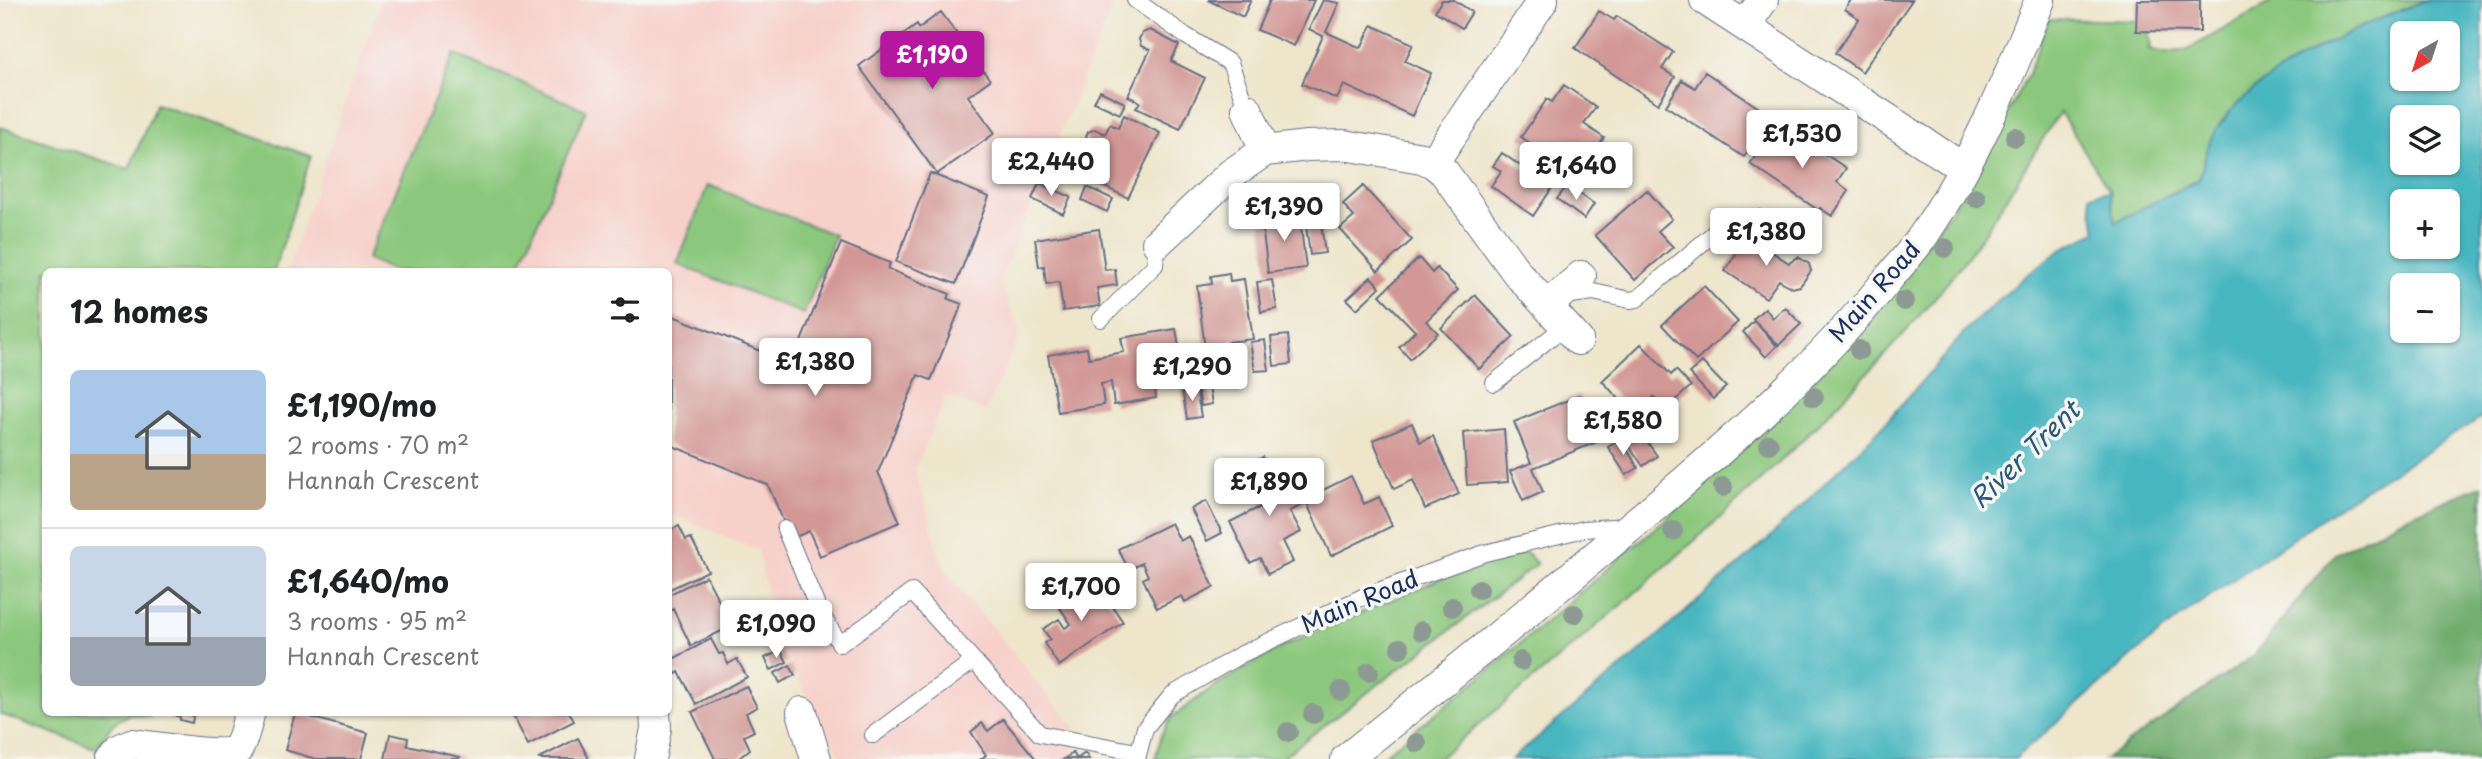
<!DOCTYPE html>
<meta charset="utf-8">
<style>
:root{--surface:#fff;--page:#f6f6f6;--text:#202124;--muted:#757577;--line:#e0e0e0;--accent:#b5179e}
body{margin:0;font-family:"Playpen Sans",sans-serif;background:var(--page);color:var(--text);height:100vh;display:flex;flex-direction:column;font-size:26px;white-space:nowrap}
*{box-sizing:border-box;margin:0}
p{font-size:23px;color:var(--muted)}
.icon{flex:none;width:38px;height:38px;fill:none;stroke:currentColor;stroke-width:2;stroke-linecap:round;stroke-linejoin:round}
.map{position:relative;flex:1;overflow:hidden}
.sheet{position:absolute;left:42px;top:268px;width:630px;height:448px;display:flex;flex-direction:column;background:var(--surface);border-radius:10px;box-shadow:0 2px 5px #0004}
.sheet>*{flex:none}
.needle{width:46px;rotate:219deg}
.tools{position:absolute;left:2390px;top:21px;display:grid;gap:14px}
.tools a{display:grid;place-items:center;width:70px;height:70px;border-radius:10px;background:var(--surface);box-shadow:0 2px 5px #0004;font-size:35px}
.price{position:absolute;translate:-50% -60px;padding:0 16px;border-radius:7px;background:#fff;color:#222;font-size:23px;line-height:46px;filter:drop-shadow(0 2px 4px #0008)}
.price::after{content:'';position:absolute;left:50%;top:42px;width:21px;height:16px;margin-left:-10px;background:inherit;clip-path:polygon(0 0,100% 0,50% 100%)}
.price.on{background:var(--accent);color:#fff}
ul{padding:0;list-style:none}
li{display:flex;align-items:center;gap:21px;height:175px;padding:0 28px}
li+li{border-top:2px solid var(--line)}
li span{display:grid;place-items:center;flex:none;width:196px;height:140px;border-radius:10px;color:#555}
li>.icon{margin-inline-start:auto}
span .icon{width:84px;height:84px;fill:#fffc;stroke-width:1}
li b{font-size:30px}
h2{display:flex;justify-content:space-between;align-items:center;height:84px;padding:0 28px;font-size:30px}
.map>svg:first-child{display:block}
.built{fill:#f7d0ca}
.green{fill:#8bc77c;stroke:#537b6d;stroke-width:2}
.forest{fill:#70ac6c;stroke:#466e65;stroke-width:2}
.water{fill:#47b6bf;stroke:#31728e;stroke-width:2;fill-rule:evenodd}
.building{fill:#d29895}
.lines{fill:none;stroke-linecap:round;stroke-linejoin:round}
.lane-casing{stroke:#656f84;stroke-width:18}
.street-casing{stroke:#656f84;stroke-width:32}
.lane{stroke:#fff;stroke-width:16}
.street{stroke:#fff;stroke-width:30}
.tree{fill:#8d9a94}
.labels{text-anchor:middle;stroke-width:7;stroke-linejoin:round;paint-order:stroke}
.street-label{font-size:24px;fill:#1b2f5e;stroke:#f6f6f2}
.water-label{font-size:26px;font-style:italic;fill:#28587b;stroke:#f6f6f2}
</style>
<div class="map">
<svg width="2482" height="759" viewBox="0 0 2482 759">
<rect width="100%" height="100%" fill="#f6f6f2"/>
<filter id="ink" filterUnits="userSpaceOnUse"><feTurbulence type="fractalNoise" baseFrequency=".0143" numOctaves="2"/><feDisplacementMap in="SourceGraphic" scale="14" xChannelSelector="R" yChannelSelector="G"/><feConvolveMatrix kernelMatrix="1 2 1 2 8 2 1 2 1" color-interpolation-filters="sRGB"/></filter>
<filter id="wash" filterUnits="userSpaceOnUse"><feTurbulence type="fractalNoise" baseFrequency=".00686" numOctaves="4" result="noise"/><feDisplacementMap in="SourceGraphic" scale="28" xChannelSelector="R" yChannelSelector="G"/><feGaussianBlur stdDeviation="1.57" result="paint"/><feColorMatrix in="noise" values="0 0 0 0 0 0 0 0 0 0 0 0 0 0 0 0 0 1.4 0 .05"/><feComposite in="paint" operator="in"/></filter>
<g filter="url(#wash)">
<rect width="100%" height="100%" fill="#eee5ca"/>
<!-- built -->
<path class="built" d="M381,0H1115L1000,281L1020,333L986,411L946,396L915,469L944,570L1076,729L1073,753L1064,759H842L778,643L758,550L669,513L668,271H287Z"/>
<!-- green -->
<path class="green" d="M2275,0H2427C2360,25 2253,71 2214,133C2206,146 2204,165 2199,179L2114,223L2110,191L2060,112C2022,170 1988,234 1943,288C1795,466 1614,611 1438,759H1379L1493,667L1683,504L1762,433L1870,322L1974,178L2028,74L2049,19L2143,21L2147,25L2151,47L2149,49L2166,53L2187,50Z
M454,54L586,110L517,271H395L367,259Z
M156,104L311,156L274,271H46V712H151L150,717L129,714L113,724L95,748L0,714V127L129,169Z
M708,185L835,235L804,314L677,264Z
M1526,552L1537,564L1280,759H1155L1162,734L1171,718L1216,685L1282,647L1465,568Z"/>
<!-- forest -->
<path class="forest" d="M2482,485V759H2105L2254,655L2335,554L2402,519Z"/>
<!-- water -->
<path class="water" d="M2427,0H2482V417L2348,500L2194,607L2145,645L2015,759H1512L1635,656L1766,541L1880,429L1971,325L2030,272L2065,247L2096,232L2090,195L2110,191L2115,222L2199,180C2204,165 2206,146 2214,133C2253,71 2360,25 2427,0ZM2403,33H2448V79H2403ZM2403,117H2448V163H2403ZM2403,201H2448V247H2403ZM2403,285H2448V331H2403Z"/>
<g id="blocks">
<!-- building -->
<path class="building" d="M1208,0H1251L1243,17Z
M1270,0H1314L1294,46L1257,30Z
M1323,0L1339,3L1326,32L1361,48L1372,25L1413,44L1405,61L1431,73L1412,116L1344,85L1337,99L1302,84L1323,36L1309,29Z
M1442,0H1454L1472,12L1462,28L1435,11Z
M1851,0H1912L1862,72L1835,53L1859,19L1845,9Z
M2137,0H2200V32L2136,31Z
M1599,11L1614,20L1617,16L1673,52L1662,69L1675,77L1658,104L1575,48Z
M941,12L990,80L968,96L995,133L937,174L859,66L917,24L919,28Z
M1150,30L1179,45L1171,61L1205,78L1180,129L1136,108L1140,102L1128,96L1150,50L1141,46L1139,39L1142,33Z
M1705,72L1759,108L1749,124L1761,132L1744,157L1666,106L1682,80L1695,88Z
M1564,85L1596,107L1584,124L1604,138L1579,176L1521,137L1547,99L1552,102Z
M1100,91L1125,103L1120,114L1094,102Z
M1124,115L1160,133L1128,198L1084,177L1098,148L1088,143L1086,137L1088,132L1095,129L1105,134L1110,124L1118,128Z
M1778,123L1846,168L1837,182L1849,191L1832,216L1820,208L1818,210L1750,164Z
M1502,153L1552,188L1533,216L1491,186L1501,171L1493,166Z
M930,173L989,197L956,284L896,262Z
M1039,183L1071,197L1063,214L1032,199Z
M1568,185L1594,204L1584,219L1557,199Z
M1363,186L1412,240L1378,271L1340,229L1354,217L1343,204Z
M1087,187L1113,199L1107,212L1082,200Z
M1647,190L1672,219L1658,231L1673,247L1635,280L1595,235Z
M1319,209L1325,253L1310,255L1304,211Z
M1760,210L1775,221L1767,232L1753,221Z
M1299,212L1306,268L1268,273L1261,217Z
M1099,229L1105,270L1115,269L1117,285L1097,288L1100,306L1063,311L1059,282L1046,284L1044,266L1039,267L1035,239Z
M1747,236L1789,263L1798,257L1809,264L1811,271L1800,286L1792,288L1779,280L1766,298L1725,271Z
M841,243L890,263L888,269L950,294L948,299L962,304L931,380L918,375L878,472L900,522L820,556L809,531L791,539L768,485L668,444V314L783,360L796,354Z
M1419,258L1432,273L1437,268L1458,290L1426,321L1438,333L1410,359L1399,347L1415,331L1380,295Z
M1229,273L1230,281L1244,279L1253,339L1229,342V357L1226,363L1217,365L1210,359L1209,348H1205L1197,286L1212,284L1211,276Z
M1371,277L1380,287L1357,309L1347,299Z
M1272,280L1277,309L1261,312L1257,282Z
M1704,286L1738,322L1696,361L1662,325Z
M1475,295L1514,337L1479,369L1441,328Z
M1785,307L1801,324L1779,345L1753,319L1765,308L1773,318Z
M1754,321L1777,346L1766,357L1743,332Z
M1176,329L1184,376L1154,382L1156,398L1114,405L1111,382L1101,384L1104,405L1058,412L1048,355L1087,348L1089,358L1124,352L1121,338Z
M1288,335L1291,364L1274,366L1271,337Z
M1265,340L1269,370L1255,371L1250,342Z
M1641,344L1671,375L1676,370L1691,386L1666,409L1654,397L1634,415L1602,381Z
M1702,362L1726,387L1713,399L1689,373Z
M1207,376L1212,404L1201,406L1196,378Z
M1196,386L1201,417L1187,419L1182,389Z
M1580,395L1599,441L1533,468L1543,492L1523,501L1510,471L1531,463L1514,422Z
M1412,423L1420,442L1433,436L1459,494L1425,509L1413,480L1394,489L1373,440Z
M1638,428L1657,456L1643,466L1624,438Z
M1504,429L1508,482L1467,485L1463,433Z
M1621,439L1638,468L1626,475L1608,447Z
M1263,457L1274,480L1289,472L1305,504L1290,511L1301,532L1283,541L1293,562L1268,574L1260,558L1250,563L1230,522L1262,506L1243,468Z
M1351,476L1364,504L1379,497L1392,526L1331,556L1305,499Z
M1206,501L1222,533L1207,541L1191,509Z
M1171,523L1180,541L1189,536L1214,587L1185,602L1182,596L1157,608L1143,579L1148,576L1142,563L1129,570L1118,549Z
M679,526L686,540L691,538L708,571L668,590V531Z
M706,576L732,626L691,646L673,609L668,612V595Z
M1095,581L1123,622L1059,666L1044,643L1050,639L1043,629L1059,619L1065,628L1071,624L1058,605Z
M711,639L719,654L723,653L728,664L737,659L747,677L696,704L679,672L676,674L669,661Z
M781,650L787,662L771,670L765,658Z
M790,665L795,675L780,683L775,673Z
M746,686L757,707L746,713L754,731L744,736L750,749L738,759H715L692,712Z
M165,712H194L192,723L180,720V717Z
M511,712H569L574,721L528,745Z
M295,713L368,733L361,759H316L285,750Z
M1003,719L1036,759H981L986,755L971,732L982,723L988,731Z
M390,734L408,738L407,745L460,757L459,759H385Z
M578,738L589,759H538Z
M1073,753L1077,759L1085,753L1089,759H1064Z"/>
</g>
</g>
<g filter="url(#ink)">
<use href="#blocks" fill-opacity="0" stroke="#656f84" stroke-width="2"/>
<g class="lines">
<!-- lane casing -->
<g class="lane-casing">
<path id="lane" d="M1135,0L1186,36L1230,63L1247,109
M1564,296L1593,292L1630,300L1637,299L1714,233
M1101,319L1155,265L1157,243
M1494,383L1565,326
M785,529L819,611L840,644L912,592L1040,734L1137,752
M873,735L973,661
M1137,759L1145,728L1172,695L1240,655L1367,595L1485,553L1584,529L1626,526"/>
</g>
<!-- street casing -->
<g class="street-casing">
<path id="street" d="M1543,0L1433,163L1444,172L1517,273L1578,340
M1705,0L1963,168
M1745,26L1763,0
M1247,109L1265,151
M1157,243L1231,174L1265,151L1307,146L1344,145L1422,158L1433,163
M1548,305L1581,276
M802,712L816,759
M112,759L120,749L131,744C153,746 225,759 238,749C244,739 246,724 250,712
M650,759L656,729L655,712
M1346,759C1442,683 1536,606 1629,528C1722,451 1813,372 1889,278C1901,263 1915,249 1925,233C1974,161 2008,79 2040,0"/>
</g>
<!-- lane -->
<use href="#lane" class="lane"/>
<!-- street -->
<use href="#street" class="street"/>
</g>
<!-- trees -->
<g class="tree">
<circle cx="2015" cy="137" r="10"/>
<circle cx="1976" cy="198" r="10"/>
<circle cx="1945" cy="248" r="10"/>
<circle cx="1904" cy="301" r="10"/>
<circle cx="1859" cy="350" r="10"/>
<circle cx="1814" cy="397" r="10"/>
<circle cx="1769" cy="444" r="10"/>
<circle cx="1723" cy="487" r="10"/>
<circle cx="1673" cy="531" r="10"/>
<circle cx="1479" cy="589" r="10"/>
<circle cx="1452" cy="607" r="10"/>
<circle cx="1574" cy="614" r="10"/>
<circle cx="1422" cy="631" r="10"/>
<circle cx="1400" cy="648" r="10"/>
<circle cx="1521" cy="661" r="10"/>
<circle cx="1369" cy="672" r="10"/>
<circle cx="1341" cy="691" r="10"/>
<circle cx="1313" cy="714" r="10"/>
<circle cx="1288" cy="732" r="10"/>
<circle cx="1417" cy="743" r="10"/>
</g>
</g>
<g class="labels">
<!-- street labels -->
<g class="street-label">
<text transform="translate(1875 292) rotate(-49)" y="8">Main Road</text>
<text transform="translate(1360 602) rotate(-23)" y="8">Main Road</text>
</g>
<!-- water labels -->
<g class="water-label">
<text transform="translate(2025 455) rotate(-44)" y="9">River Trent</text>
</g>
</g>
</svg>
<div class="tools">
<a><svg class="needle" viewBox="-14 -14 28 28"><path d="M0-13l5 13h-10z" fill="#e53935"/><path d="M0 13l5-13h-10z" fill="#757577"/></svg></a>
<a><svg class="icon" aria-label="layers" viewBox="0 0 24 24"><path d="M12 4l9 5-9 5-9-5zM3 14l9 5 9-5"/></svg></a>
<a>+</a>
<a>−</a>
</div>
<b class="price on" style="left:932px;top:91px">£1,190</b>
<b class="price" style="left:1802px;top:170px">£1,530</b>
<b class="price" style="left:1051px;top:198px">£2,440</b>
<b class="price" style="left:1576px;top:202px">£1,640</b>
<b class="price" style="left:1284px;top:243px">£1,390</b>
<b class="price" style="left:1766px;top:268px">£1,380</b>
<b class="price" style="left:815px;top:398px">£1,380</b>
<b class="price" style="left:1192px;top:403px">£1,290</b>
<b class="price" style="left:1623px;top:457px">£1,580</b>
<b class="price" style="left:1269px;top:518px">£1,890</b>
<b class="price" style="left:1081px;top:623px">£1,700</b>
<b class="price" style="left:776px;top:660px">£1,090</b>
<section class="sheet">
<h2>12 homes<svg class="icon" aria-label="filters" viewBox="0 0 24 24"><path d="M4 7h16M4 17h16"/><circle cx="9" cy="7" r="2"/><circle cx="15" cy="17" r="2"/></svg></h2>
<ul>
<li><span style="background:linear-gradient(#a9c7e8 60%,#b9a48a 0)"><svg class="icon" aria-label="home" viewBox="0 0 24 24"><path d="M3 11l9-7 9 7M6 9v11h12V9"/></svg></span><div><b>£1,190/mo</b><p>2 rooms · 70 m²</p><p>Hannah Crescent</p></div></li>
<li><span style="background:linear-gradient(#c9d6e8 65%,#9aa5b1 0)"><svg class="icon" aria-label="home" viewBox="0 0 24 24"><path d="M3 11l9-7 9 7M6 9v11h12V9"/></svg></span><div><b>£1,640/mo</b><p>3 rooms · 95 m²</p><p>Hannah Crescent</p></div></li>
</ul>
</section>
</div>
